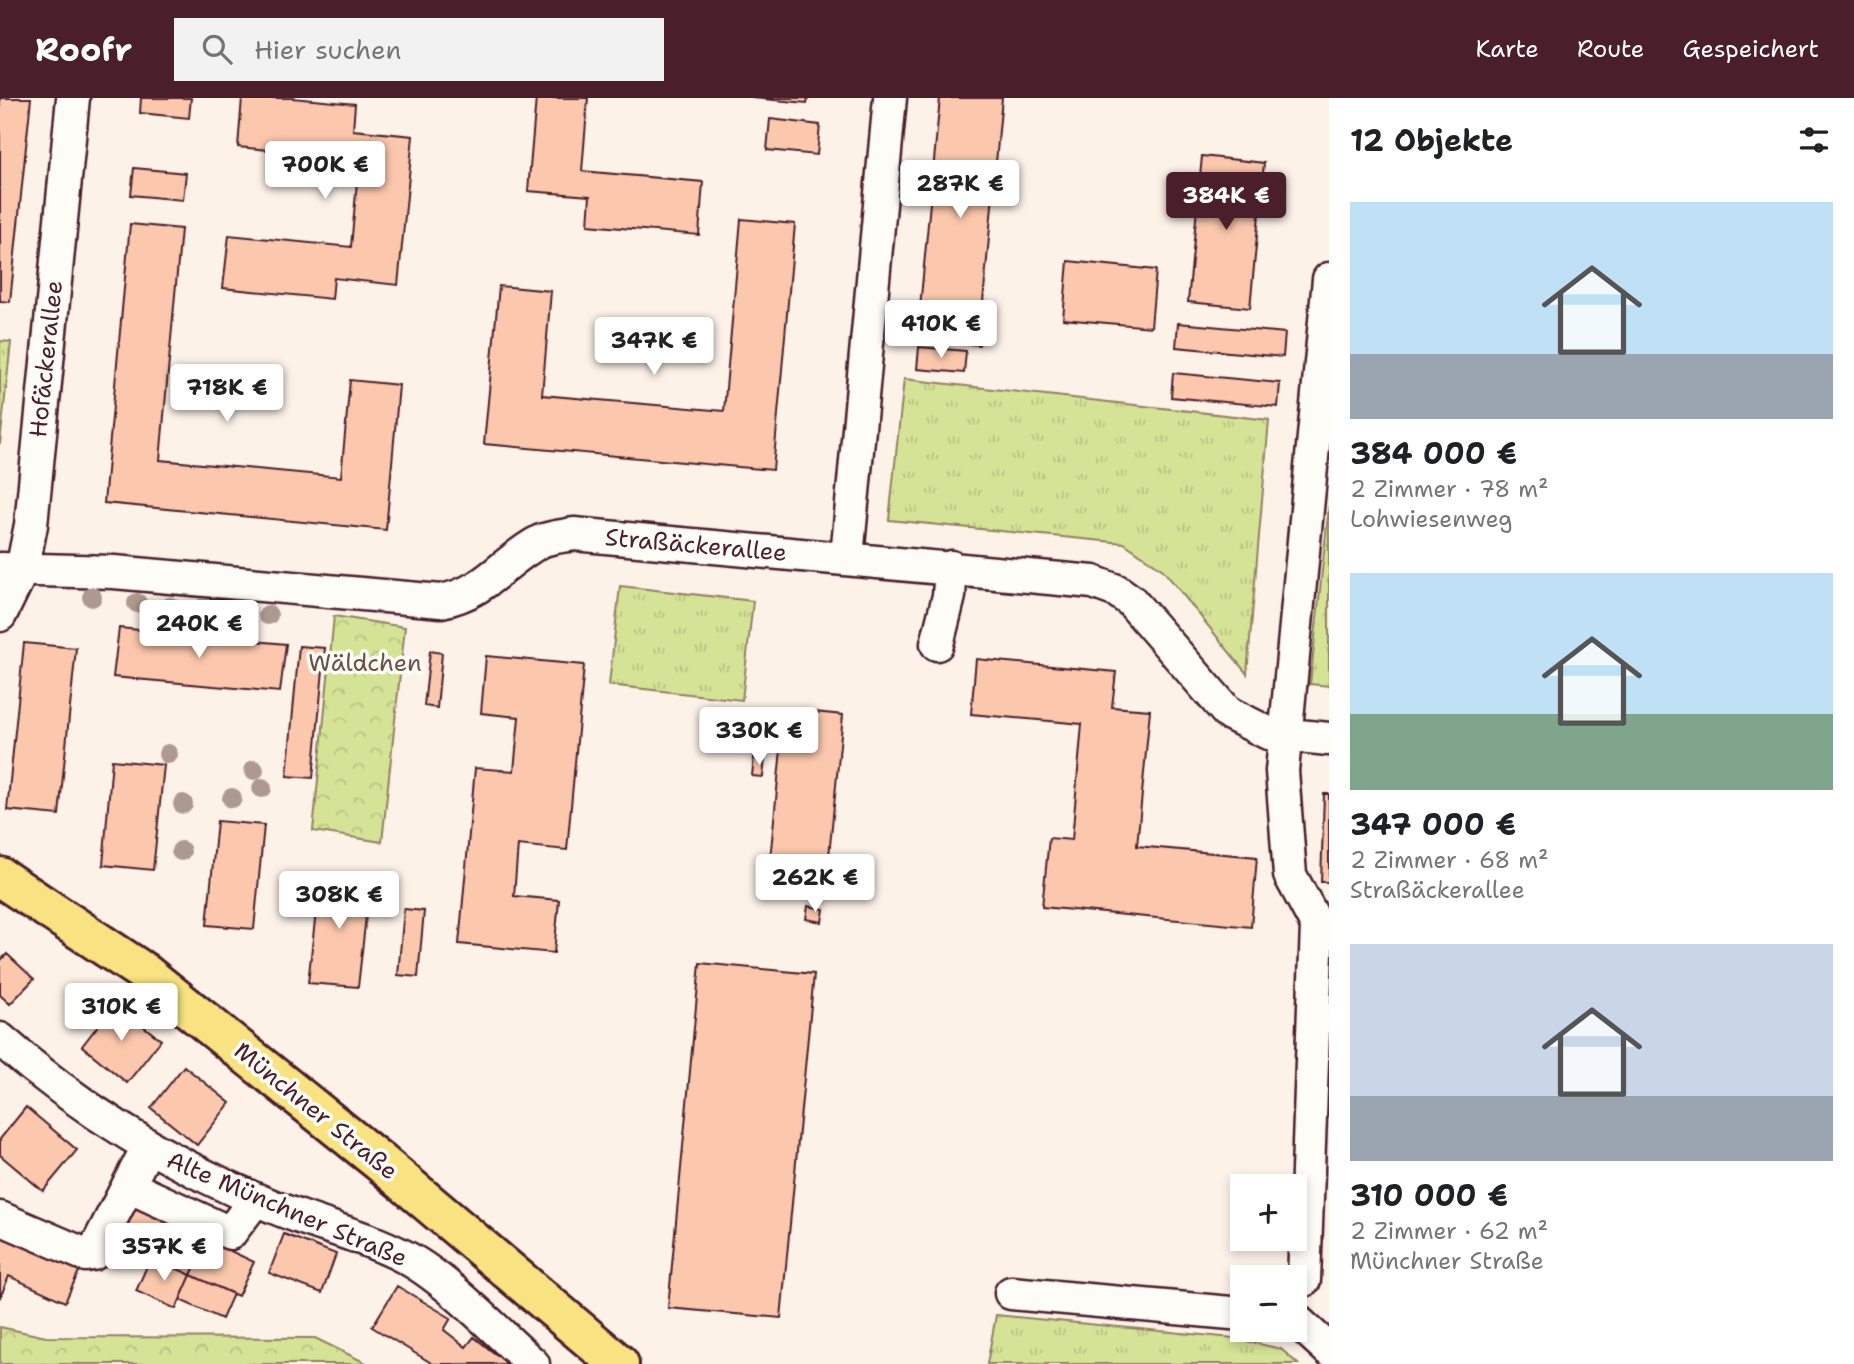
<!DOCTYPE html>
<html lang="de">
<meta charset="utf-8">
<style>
:root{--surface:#fff;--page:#f2f2f2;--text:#202124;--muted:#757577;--accent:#4a1f2b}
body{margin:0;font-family:"Shantell Sans",sans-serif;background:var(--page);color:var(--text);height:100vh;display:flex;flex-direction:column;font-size:26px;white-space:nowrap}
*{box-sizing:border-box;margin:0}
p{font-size:23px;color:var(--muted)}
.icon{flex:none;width:38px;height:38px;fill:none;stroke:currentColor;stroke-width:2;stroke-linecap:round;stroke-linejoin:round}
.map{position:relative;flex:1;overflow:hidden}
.sheet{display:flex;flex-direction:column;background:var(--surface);width:525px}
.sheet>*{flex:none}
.buttons{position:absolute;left:1230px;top:1076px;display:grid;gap:14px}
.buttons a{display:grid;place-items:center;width:77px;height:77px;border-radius:0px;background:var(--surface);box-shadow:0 4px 10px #0003;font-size:35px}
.price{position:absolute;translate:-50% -60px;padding:0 16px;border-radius:7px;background:#fff;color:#222;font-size:23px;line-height:46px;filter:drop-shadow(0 2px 4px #0008)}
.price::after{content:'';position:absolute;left:50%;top:42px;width:21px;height:16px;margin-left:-10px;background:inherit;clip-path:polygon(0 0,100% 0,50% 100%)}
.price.on{background:var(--accent);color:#fff}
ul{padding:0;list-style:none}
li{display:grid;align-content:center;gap:14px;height:371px;padding:0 21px}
li span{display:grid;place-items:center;height:217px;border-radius:0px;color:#555}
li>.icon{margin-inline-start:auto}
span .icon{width:126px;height:126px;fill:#fffc;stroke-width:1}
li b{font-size:30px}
h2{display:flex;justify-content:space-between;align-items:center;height:84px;padding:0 21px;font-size:30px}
header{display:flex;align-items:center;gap:42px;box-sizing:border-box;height:98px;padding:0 35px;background:var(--accent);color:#fff}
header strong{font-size:33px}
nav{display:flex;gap:38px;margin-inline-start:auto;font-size:24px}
.search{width:490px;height:63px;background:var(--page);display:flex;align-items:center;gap:18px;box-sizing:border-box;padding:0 24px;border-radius:0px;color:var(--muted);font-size:26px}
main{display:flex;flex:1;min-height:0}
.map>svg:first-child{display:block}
.grass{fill:url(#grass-tufts);stroke:#908161;stroke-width:2}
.forest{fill:url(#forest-crowns);stroke:#908161;stroke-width:2}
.building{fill:#fcc8ad;stroke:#4a1f2b;stroke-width:2}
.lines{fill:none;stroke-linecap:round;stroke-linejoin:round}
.minor-casing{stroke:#4a1f2b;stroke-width:37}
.major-casing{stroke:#4a1f2b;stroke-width:44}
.minor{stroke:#fdfcf7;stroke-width:32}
.major{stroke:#f8e281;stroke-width:38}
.tree{fill:#ae998f}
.labels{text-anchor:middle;stroke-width:7;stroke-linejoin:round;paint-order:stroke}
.street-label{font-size:24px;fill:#4a1f2b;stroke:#fdfcf7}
.park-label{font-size:24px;fill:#6d5046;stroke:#fdfcf7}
</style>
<header>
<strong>Roofr</strong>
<div class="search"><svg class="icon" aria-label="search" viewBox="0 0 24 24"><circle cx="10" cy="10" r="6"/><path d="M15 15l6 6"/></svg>Hier suchen</div>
<nav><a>Karte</a><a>Route</a><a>Gespeichert</a></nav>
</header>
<main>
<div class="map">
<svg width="1329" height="1266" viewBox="0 0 1329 1266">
<defs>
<pattern id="grass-tufts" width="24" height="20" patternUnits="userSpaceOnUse" patternTransform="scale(1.75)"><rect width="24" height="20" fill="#d5e397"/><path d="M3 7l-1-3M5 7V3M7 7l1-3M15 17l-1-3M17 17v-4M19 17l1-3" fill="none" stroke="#b8c282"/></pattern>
<pattern id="forest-crowns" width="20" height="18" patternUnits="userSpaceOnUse" patternTransform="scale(1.75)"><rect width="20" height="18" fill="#d5e397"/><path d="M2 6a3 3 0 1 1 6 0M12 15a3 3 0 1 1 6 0" fill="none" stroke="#b8c282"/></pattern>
</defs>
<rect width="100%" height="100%" fill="#fdf2e8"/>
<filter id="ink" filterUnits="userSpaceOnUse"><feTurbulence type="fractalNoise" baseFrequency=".0143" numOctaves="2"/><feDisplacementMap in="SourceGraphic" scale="14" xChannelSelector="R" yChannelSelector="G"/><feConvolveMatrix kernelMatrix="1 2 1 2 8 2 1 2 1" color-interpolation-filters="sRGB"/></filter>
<g filter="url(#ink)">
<!-- grass -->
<path class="grass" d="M0,243L11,244L0,346Z
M904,281L1269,322L1247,576L1163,472L1124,445L889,422Z
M1329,407V588L1310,586Z
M620,488L753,503L742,602L609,587Z
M996,1217L1233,1240L1281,1251L1298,1266H987Z"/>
<!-- forest -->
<path class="forest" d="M334,518L405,529L382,744L313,733Z
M0,1229L46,1239L315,1240L368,1266H0Z"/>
<!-- building -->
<path class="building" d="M0,0H31L10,204L0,203Z
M141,0H191L189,20L140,15Z
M242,0H292L355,6L353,32L413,38L398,187L334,180L332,201L223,190L229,137L351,149L359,61L238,49Z
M536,0H588L582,73L703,84L699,137L588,127L590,98L528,93Z
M752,0H808L807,5Z
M940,0H1002L979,247L917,241Z
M770,21L820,27L817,57L767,52Z
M1202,58L1264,65L1250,210L1188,204Z
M134,70L186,75L183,102L131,97Z
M741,121L795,126L773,372L484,346L499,188L551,193L542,297L724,313Z
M130,126L181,131L160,362L341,379L350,282L399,287L386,432L104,405Z
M1068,163L1156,172L1151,229L1063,221Z
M1178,225L1285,235L1283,259L1176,249Z
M919,249L966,253L964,275L917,271Z
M1173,275L1280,285L1278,309L1171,299Z
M119,530L286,546L280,594L113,579Z
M24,545L76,550L59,717L7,712Z
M299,548L325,550L313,680L287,678Z
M430,553L442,555L437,610L424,608Z
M486,558L584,567L567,752L518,747L514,798L559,802L554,855L459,846L475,670L514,673L519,619L481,615Z
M976,561L1116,574L1112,609L1150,612L1137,748L1257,759L1251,829L1042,809L1049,740L1072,742L1082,626L971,616Z
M757,610H768L767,631H756Z
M785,611L843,617L825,798L767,792Z
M754,659L765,660L763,679L752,678Z
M112,662L164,667L153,772L103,767Z
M1324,696H1329V784H1321Z
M217,723L264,727L254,831L207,827Z
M320,777L370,782L358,889L308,885Z
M808,808L824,811L822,824L806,821Z
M404,811L424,813L418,879L398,877Z
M7,856L34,881L10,906L0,897V863Z
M700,865L814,876L781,1220L668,1210Z
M115,906L161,942L127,985L82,948Z
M184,968L230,1005L197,1047L151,1010Z
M26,1009L77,1052L43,1093L0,1057V1041Z
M132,1104L208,1139L191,1177L115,1143Z
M0,1132L81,1169L65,1204L9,1178L0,1200Z
M284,1136L336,1156L322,1195L269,1175Z
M207,1142L254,1164L238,1198L191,1177Z
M151,1159L191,1177L176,1211L136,1193Z
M191,1177L233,1196L222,1221L180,1202Z
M397,1188L451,1220L444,1232L466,1249L474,1239L508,1266H433L372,1229Z"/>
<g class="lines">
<!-- minor casing -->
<g class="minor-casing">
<path id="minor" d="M847,459L890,0
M0,471L114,474L441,503C488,494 502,463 541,443C550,439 563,438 574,436L1093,484L1117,493L1131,503L1228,615L1268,635L1329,641
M0,517L22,472L31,427L73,0
M937,546L949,498L951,469
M0,941C83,1014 172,1068 274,1109C316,1127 363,1137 403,1158C444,1178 498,1235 533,1266
M128,1088L230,1135L255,1102
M0,1120L86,1157L93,1156L148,1049
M1304,1182L1317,827L1290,777L1282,673L1329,181
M1011,1195L1242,1216
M1295,1221L1329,1252"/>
</g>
<!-- major casing -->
<g class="major-casing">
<path id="major" d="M0,779L142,873L380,1064L619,1266"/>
</g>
<!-- minor -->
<use href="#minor" class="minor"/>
<!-- major -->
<use href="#major" class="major"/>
</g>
<!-- trees -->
<g class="tree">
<circle cx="92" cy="499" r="10"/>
<circle cx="137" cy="505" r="10"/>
<circle cx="170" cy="509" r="10"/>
<circle cx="203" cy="510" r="10"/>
<circle cx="234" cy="512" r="10"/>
<circle cx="268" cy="517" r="10"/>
<circle cx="168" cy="656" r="10"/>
<circle cx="254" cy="672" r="10"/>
<circle cx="262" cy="690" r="10"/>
<circle cx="232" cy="700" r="10"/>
<circle cx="183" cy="706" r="10"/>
<circle cx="181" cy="753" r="10"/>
</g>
</g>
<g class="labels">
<!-- street labels -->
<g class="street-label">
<text transform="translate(46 261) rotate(-84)" y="8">Hofäckerallee</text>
<text transform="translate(696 447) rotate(5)" y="8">Straßäckerallee</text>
<text transform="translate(316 1013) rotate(39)" y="8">Münchner Straße</text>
<text transform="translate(287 1111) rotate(23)" y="8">Alte Münchner Straße</text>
</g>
<!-- park labels -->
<g class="park-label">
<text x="365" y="573">Wäldchen</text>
</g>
</g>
</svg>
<div class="buttons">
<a>+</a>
<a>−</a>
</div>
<b class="price" style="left:325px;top:103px">700K €</b>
<b class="price" style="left:960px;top:122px">287K €</b>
<b class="price on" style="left:1226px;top:134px">384K €</b>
<b class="price" style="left:941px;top:262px">410K €</b>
<b class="price" style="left:654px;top:279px">347K €</b>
<b class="price" style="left:227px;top:326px">718K €</b>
<b class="price" style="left:199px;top:562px">240K €</b>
<b class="price" style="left:759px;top:669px">330K €</b>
<b class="price" style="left:815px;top:816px">262K €</b>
<b class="price" style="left:339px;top:833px">308K €</b>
<b class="price" style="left:121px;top:945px">310K €</b>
<b class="price" style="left:164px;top:1185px">357K €</b>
</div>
<section class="sheet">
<h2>12 Objekte<svg class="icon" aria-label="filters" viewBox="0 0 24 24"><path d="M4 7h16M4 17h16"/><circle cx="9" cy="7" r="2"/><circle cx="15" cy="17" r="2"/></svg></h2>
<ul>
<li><span style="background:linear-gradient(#bfe0f5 70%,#9aa5b1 0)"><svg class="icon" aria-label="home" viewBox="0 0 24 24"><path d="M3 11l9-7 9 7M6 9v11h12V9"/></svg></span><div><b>384 000 €</b><p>2 Zimmer · 78 m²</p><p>Lohwiesenweg</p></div></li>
<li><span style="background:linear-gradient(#bfe0f5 65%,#7fa58c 0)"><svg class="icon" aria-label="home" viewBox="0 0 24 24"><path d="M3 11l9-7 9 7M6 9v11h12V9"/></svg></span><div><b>347 000 €</b><p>2 Zimmer · 68 m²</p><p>Straßäckerallee</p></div></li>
<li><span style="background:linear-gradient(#c9d6e8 70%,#9aa5b1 0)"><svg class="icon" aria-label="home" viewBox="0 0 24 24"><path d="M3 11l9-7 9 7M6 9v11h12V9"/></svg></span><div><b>310 000 €</b><p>2 Zimmer · 62 m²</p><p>Münchner Straße</p></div></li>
</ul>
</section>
</main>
